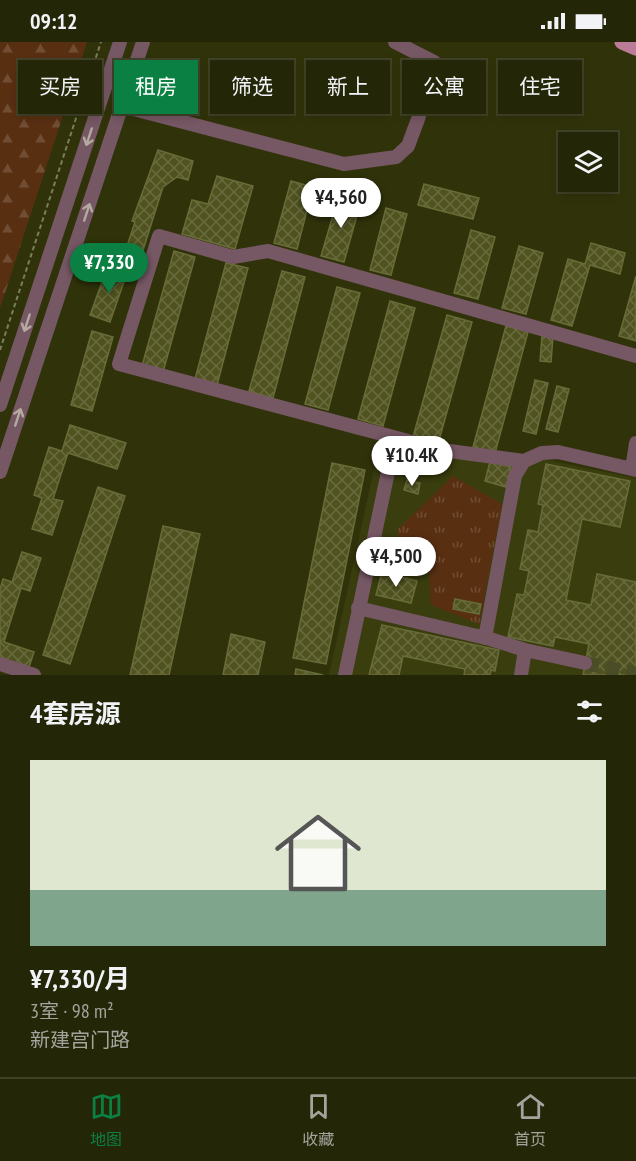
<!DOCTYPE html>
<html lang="zh">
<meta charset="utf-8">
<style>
:root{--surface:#242608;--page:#2c2e12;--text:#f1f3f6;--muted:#a3a59c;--line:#414329;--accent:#0b8043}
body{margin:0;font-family:"PT Sans Narrow","Noto Sans SC",sans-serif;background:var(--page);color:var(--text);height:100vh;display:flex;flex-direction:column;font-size:22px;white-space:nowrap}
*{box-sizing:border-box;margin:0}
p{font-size:20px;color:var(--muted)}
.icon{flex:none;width:33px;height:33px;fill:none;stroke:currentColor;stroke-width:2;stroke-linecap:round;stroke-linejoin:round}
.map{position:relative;height:633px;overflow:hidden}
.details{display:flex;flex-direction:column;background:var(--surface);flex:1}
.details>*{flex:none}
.banner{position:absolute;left:18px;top:18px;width:600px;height:54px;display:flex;gap:12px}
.controls{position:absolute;left:558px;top:90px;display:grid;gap:12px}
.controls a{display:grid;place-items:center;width:60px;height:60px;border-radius:0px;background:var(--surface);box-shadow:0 3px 9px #0003,0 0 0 2px var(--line);font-size:30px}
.price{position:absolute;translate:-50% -51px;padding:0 14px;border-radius:21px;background:#fff;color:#222;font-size:20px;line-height:39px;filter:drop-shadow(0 2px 3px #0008)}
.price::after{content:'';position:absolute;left:50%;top:36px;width:18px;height:14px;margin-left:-9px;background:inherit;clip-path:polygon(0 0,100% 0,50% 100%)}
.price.selected{background:var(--accent);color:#fff}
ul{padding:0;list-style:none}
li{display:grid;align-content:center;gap:12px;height:318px;padding:0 30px}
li+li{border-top:2px solid var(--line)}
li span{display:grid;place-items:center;height:186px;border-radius:0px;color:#555}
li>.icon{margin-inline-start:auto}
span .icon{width:108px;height:108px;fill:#fffc;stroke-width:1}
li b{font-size:26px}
h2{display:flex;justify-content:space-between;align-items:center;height:72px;padding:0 30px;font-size:26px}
.chip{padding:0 21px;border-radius:0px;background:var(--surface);box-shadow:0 3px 9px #0003,0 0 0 2px var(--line);font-size:21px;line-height:54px}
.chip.selected{background:var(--accent);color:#fff}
.status{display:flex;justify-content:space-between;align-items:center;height:42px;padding:0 30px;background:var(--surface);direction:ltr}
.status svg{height:16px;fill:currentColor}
.menu{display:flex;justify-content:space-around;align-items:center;height:84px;border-top:2px solid var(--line);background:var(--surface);font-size:16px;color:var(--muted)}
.menu a{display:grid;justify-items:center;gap:3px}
.menu .selected{color:var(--accent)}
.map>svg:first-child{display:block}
.built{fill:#3a3d0e}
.forest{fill:url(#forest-firs)}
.park{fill:url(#park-tufts)}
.building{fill:url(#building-cross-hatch);stroke:#686c38;stroke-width:1.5}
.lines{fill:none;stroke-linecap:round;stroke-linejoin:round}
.minor-tunnel{stroke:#4a4d26;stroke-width:14;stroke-dasharray:14 7;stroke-linecap:butt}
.path{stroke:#7b7e5a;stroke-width:2;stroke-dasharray:4.5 3;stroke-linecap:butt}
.minor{stroke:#765764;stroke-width:14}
.major{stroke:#bb7c97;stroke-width:15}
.oneway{stroke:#b5aa9f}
</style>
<div class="status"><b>09:12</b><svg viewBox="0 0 49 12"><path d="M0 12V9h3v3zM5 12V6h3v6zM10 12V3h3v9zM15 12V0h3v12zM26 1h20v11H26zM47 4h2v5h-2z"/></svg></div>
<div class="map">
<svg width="636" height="633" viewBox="0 0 636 633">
<defs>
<pattern id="forest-firs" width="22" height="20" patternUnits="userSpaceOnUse" patternTransform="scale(1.5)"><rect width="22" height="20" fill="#592f12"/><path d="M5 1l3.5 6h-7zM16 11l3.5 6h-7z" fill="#704d33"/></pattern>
<pattern id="park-tufts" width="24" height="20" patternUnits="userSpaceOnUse" patternTransform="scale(1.5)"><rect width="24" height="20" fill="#592f12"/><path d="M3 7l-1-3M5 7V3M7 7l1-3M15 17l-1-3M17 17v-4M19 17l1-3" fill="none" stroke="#704d33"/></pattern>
<pattern id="building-cross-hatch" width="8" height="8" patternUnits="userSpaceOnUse" patternTransform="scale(1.5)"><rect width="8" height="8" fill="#50531f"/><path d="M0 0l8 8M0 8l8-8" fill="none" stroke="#696b3e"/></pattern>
</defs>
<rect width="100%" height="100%" fill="#30330a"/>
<!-- built -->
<path class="built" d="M527,414L636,436V633H329L376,418Z"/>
<!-- forest -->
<path class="forest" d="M0,0H87L0,266Z"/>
<!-- park -->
<path class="park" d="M453,434L502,462L479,582L431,563L429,531L395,517L398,487Z"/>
<!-- building -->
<path class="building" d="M158,108L193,119L188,138L177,135L163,145L138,224L124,213L135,180L132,179Z
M217,134L253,144L235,207L182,192L192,158L208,162Z
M291,139L313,145L297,207L274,201Z
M424,142L479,156L473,177L418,163Z
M339,153L361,159L344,220L321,214Z
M386,166L407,172L391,233L370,228Z
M471,188L495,195L478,257L454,251Z
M591,201L625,211L620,232L590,223L572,284L551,278L568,217L585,222Z
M519,204L543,211L526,272L502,266Z
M174,209L195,215L163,330L142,324Z
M226,221L248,226L217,343L195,337Z
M108,224L127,231L110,280L90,273Z
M282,229L305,235L273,356L249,349Z
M636,234V299L619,294Z
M337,245L360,251L328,368L305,362Z
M390,259L415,266L383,384L358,377Z
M447,273L472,280L438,402L413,395Z
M506,284L528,290L495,411L473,405Z
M92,289L113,295L92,369L71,363Z
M542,294L553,295L551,320L540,319Z
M535,338L548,341L536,392L523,389Z
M557,344L569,347L558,390L546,387Z
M70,383L126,401L117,427L68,411L53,457L63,459L52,493L32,487L42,456L34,453L49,405L62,409Z
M490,420L511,425L506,445L485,439Z
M332,421L365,428L326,622L293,616Z
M546,422L630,439L620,485L582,477L566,558L591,563L597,532L636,540V633H583L589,602L555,595L553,604L508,595L517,552L524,553L529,529L520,527L528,488L538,490L543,463L538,462Z
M407,438L420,441L418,452L404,448Z
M98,445L125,454L70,622L43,613Z
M163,484L200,492L169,633H130Z
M22,510L41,516L30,549L21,546L4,600L34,610L28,628L0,619V547L3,537L12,540Z
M382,530L417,539L411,561L376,553Z
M455,557L481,562L479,572L453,567Z
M382,583L499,608L495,629L491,628L490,633H464L465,627L403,614L399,633H369Z
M231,592L265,600L258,633H223Z
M296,627L323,633H295Z"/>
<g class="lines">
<!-- minor-tunnel -->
<path class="minor-tunnel" d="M585,621L636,632"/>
<!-- path -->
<path class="path" d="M0,308L101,0"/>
<!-- minor -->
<path class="minor" d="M122,64L344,122L396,115L408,104L418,77L434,20L395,0
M0,363L120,0
M524,419L442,408L119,322L159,194L233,215L268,209L636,314
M632,427L636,401
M0,430L143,0
M358,566L490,597L525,608L585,621
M485,596L515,434L524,419L542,411L558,410L636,428
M0,622L34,633
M345,633L388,430
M521,633L525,608"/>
<!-- major -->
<path class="major" d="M622,0L636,6"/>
</g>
<!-- one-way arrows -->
<defs><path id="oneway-shaft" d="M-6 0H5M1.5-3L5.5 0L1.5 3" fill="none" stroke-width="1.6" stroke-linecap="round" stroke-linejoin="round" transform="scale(1.5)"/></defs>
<g class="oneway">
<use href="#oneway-shaft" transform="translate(89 95) rotate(108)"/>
<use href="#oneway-shaft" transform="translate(87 170) rotate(-72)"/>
<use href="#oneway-shaft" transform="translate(27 281) rotate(108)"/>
<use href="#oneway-shaft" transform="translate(18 375) rotate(-72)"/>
</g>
</svg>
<div class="controls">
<a><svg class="icon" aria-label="layers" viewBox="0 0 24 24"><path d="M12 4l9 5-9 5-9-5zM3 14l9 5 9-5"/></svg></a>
</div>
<b class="price" style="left:341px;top:187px">¥4,560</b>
<b class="price selected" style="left:109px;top:252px">¥7,330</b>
<b class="price" style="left:412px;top:445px">¥10.4K</b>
<b class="price" style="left:396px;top:546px">¥4,500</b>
<div class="banner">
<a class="chip">买房</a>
<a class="chip selected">租房</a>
<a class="chip">筛选</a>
<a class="chip">新上</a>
<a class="chip">公寓</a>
<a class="chip">住宅</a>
</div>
</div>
<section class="details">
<h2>4套房源<svg class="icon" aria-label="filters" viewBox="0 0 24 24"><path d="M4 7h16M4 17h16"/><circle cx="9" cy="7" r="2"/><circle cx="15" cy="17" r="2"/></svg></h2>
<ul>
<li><span style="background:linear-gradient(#dfe7d0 70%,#7fa58c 0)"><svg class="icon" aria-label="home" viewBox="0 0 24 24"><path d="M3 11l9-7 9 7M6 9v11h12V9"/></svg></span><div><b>¥7,330/月</b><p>3室 · 98 m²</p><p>新建宫门路</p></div></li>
</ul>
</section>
<nav class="menu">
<a class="selected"><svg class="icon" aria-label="map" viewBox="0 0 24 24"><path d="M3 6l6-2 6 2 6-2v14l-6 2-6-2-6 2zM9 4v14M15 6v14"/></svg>地图</a>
<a><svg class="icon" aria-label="saved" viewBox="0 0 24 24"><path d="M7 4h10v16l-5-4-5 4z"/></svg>收藏</a>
<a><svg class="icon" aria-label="home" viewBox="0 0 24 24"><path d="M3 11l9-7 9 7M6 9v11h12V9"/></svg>首页</a>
</nav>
